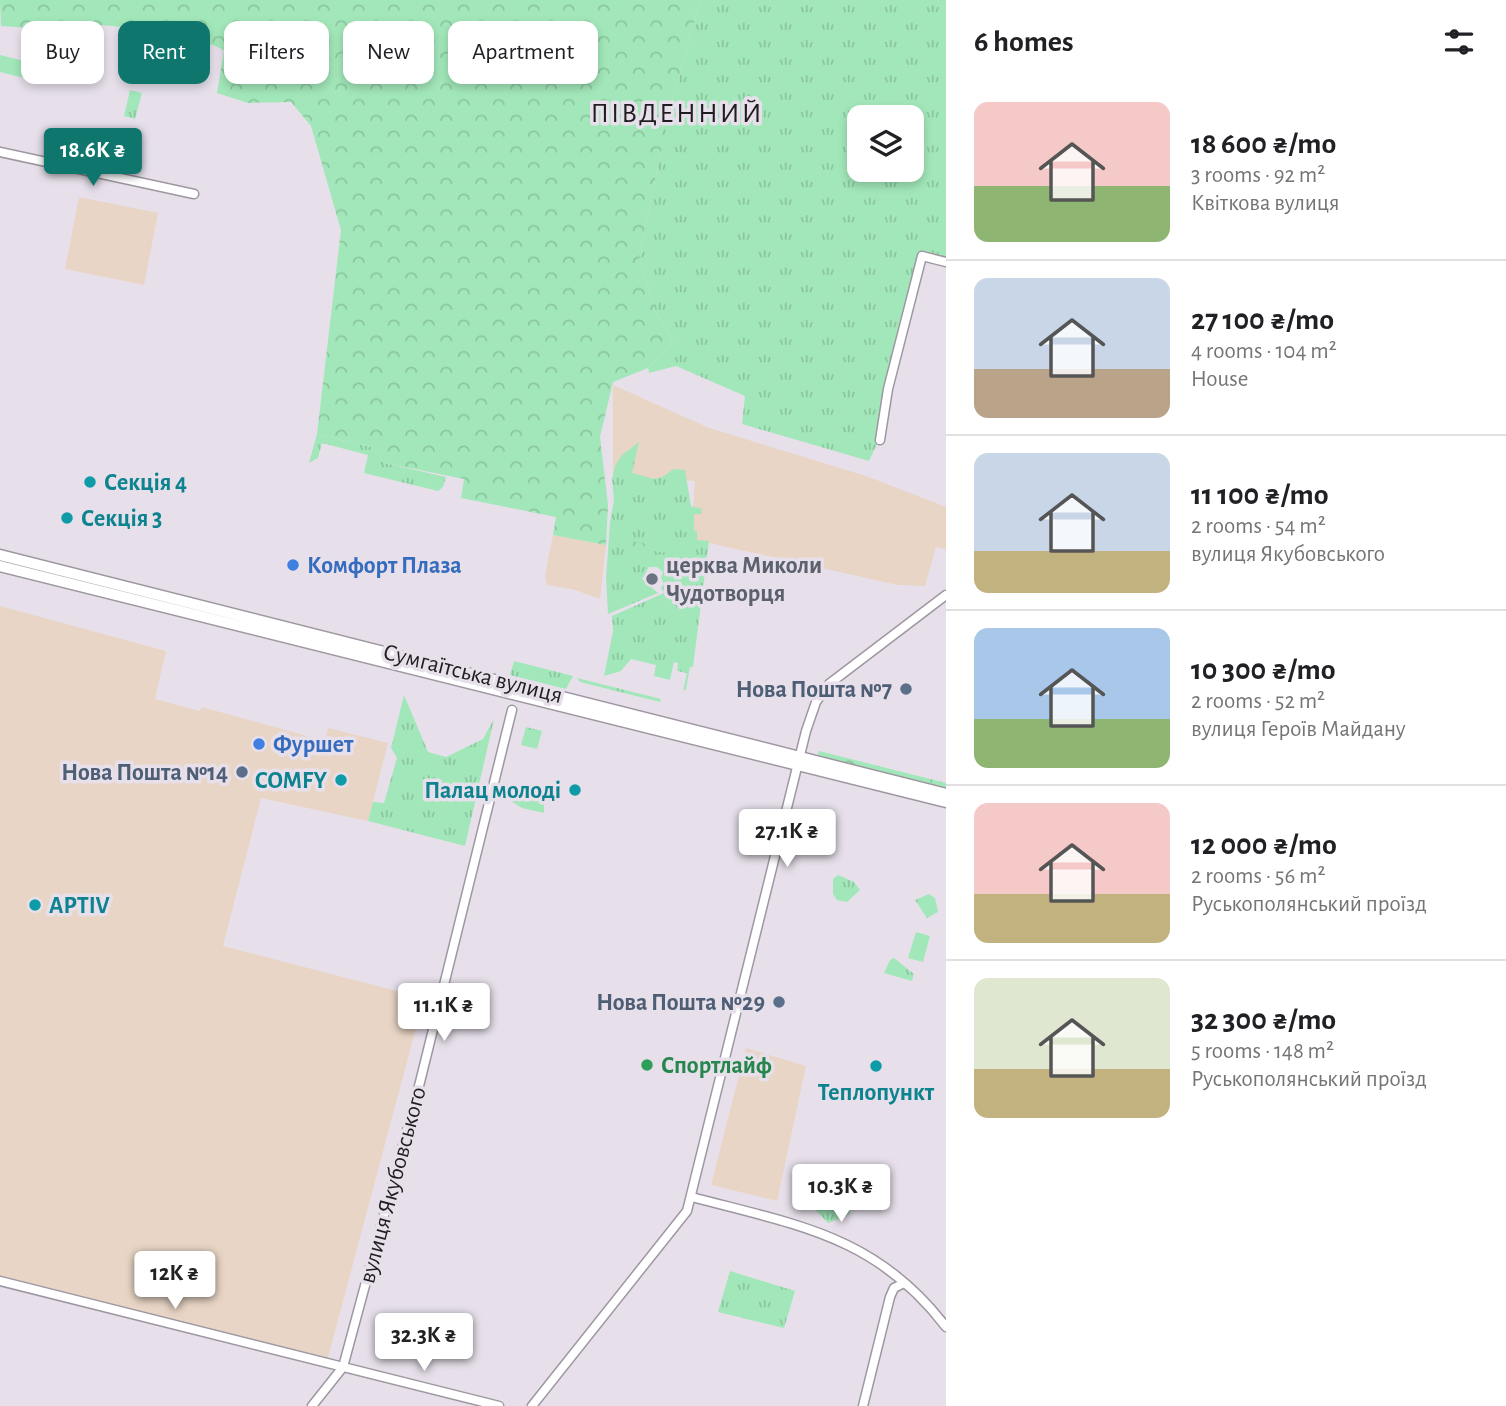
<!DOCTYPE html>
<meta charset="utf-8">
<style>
:root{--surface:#fff;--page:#f2f2f2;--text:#202124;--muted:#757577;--line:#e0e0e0;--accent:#0f766e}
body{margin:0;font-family:"Alegreya Sans",sans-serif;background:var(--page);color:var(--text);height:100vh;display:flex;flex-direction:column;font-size:26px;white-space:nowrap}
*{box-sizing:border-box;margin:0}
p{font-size:23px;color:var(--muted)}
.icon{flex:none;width:38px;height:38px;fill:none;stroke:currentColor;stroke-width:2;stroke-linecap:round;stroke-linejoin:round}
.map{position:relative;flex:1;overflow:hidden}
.side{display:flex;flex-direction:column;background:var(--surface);width:560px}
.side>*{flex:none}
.banner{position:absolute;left:21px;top:21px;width:665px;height:63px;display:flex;gap:14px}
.buttons{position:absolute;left:847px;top:105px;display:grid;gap:14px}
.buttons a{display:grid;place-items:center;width:77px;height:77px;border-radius:14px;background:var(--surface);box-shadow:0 4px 10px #0003;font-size:35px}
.price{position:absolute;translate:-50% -60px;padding:0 16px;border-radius:7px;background:#fff;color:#222;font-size:23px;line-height:46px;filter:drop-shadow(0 2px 4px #0008)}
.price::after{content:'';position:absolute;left:50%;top:42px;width:21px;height:16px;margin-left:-10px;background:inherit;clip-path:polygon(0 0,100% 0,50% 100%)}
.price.current{background:var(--accent);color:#fff}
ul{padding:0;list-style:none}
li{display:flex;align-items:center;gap:21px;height:175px;padding:0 28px}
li+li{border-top:2px solid var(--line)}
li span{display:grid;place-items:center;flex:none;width:196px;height:140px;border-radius:14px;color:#555}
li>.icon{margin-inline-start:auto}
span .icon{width:84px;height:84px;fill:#fffc;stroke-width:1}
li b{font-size:30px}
h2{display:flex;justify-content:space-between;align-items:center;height:84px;padding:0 28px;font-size:30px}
.chip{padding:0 24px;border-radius:14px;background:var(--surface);box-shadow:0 4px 10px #0003;font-size:24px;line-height:63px}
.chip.current{background:var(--accent);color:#fff}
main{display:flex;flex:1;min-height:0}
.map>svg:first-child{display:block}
.industrial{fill:#e8d5c5}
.grass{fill:url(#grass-tufts);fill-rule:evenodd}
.forest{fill:url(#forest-crowns)}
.pitch{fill:#a2e7b9}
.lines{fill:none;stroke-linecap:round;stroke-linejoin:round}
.minor-casing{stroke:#9e97a2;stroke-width:11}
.major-casing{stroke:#9e97a2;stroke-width:13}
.minor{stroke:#fff;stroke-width:8}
.major{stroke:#fff;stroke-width:10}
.culture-dot{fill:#0f9aa8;stroke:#e7e0eb;stroke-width:2.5}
.shop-dot{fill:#3f7fe0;stroke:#e7e0eb;stroke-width:2.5}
.worship-dot{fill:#6b7280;stroke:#e7e0eb;stroke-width:2.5}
.service-dot{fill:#5c6f8a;stroke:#e7e0eb;stroke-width:2.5}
.leisure-dot{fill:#2e9e5b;stroke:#e7e0eb;stroke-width:2.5}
.labels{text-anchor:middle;stroke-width:7;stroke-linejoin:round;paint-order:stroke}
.culture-label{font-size:24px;font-weight:bold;fill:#0d838f;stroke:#e7e0eb;text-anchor:start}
.shop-label{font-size:24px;font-weight:bold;fill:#366cbe;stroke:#e7e0eb;text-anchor:start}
.worship-label{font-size:24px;font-weight:bold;fill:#5b616d;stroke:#e7e0eb;text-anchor:start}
.street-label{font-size:24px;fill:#201d21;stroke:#e7e0eb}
.service-label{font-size:24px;font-weight:bold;fill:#4e5e75;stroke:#e7e0eb;text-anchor:end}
.leisure-label{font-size:24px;font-weight:bold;fill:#27864d;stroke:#e7e0eb;text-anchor:start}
.quarter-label{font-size:28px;letter-spacing:2px;fill:#201d21;stroke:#e7e0eb}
</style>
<main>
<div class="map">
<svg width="946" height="1406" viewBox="0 0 946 1406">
<defs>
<pattern id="grass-tufts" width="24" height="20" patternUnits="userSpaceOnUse" patternTransform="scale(1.75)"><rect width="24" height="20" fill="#a2e7b9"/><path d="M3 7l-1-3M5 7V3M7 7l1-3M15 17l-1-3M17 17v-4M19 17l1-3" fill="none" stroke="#8bc69f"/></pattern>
<pattern id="forest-crowns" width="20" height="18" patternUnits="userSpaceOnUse" patternTransform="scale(1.75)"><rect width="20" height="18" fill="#a2e7b9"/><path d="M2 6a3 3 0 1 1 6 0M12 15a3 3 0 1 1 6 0" fill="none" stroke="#8bc69f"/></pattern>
</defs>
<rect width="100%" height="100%" fill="#e7e0eb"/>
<!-- industrial -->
<path class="industrial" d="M79,197L158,213L144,285L65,269Z
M613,385L709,428L866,476L946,507V549L936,547L925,586L898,585L691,539L695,481L613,477Z
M553,535L606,545L600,599L572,589L547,585L545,575Z
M0,606L166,651L155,699L200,711L202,707L325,741L328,728L388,743L368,821L261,798L223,946L424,998L326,1365L0,1277Z
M746,1048L806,1066L777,1201L711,1185Z"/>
<!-- grass -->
<path class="grass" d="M700,0H946V262L922,256L878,442L869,461L742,424L745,396L676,366L649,373L648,368L673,342L656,312L639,256L662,147V118L674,94ZM859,117H912V170H859Z
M130,90L142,93L135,119L124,116Z
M317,434L371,447L385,463L446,477L443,487L438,491L364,473L368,455L322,443L318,458L309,463Z
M639,442L632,473C651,477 656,485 673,469L685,470L691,506L702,509L701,514H694V531H697V540L709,541L693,667H690L686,689L683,691L687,673L677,671L678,663L674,662L670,680L654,676L656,665L631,659L621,671L604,676L613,631L612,616L664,593L661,587L664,584L661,577L663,572L657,567H649L642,579L658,593L608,614L606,578L610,522L614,500L612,479L615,466L622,455Z
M514,661L573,676L566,689L510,675Z
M577,678L661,699L660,702L580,682Z
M404,695L428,752L446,757L483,739L494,719L465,846L368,821L373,802L384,803L397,758L391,748Z
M526,727L542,731L537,749L521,745Z
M496,788L544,801V813L522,808L495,791Z
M838,875L854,882L860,890L847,902L837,900L833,894V879Z
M929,894L935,898L938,912L927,918L915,900Z
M894,958L914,974L912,981L884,973L890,960Z
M828,1184L846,1199L850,1214L828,1223L811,1205Z
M730,1271L795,1291L784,1328L718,1312Z"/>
<!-- forest -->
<path class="forest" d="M0,0H700L674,94L662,118V147L639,256L656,312L673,342L648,368L613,382L600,437L608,505L606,545L553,535L556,517L461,498L464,479L385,463L371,447L317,434L341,230L311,126L291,102L248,103L217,93L224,51C215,40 117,25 99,25C90,25 81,29 72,29C49,31 24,27 1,26Z
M632,541L675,549V554L631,548L628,554L626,553Z
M819,751L946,783V790L817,758Z"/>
<!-- pitch -->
<path class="pitch" d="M0,55L32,63L28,79L0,72Z
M916,932L930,936L923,962L908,958Z
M823,1168L833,1180L811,1198L802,1186Z"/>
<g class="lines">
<!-- minor casing -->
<g class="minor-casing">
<path id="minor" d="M0,152L194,194
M880,440L888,389L922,256L946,262
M692,1197C796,1225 876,1235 946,1327
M0,1281L499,1406
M312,1406L343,1367L420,1082L512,710
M532,1406L687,1211L806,731L816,702L829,684L946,595
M863,1406L890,1297L894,1288L904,1283"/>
</g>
<!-- major casing -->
<g class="major-casing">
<path id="major" d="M0,555L946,794
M0,566L946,802"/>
</g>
<!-- minor -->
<use href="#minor" class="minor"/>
<!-- major -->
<use href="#major" class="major"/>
</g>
<!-- markers -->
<g class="culture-dot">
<circle cx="90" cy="482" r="7"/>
<circle cx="67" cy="518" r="7"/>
<circle cx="341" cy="780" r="7"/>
<circle cx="575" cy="790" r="7"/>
<circle cx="35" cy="905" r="7"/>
<circle cx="876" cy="1066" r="7"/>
</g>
<g class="shop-dot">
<circle cx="293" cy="565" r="7"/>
<circle cx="259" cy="744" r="7"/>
</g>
<circle class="worship-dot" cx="652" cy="579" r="7"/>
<g class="service-dot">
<circle cx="906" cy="689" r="7"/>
<circle cx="242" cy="772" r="7"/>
<circle cx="779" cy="1002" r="7"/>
</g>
<circle class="leisure-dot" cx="647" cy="1065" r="7"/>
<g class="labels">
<!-- culture labels -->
<g class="culture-label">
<text x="104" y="490">Секція 4</text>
<text x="81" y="526">Секція 3</text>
<text x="327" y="788" text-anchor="end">COMFY</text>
<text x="561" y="798" text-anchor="end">Палац молоді</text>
<text x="49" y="913">APTIV</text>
<text x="876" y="1100" text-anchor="middle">Теплопункт</text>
</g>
<!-- shop labels -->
<g class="shop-label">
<text x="307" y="573">Комфорт Плаза</text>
<text x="273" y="752">Фуршет</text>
</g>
<!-- worship labels -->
<g class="worship-label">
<text x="666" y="573">церква Миколи<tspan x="666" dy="28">Чудотворця</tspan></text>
</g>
<!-- street labels -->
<g class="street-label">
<text transform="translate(473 673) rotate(14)" y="8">Сумгаїтська вулиця</text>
<text transform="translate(392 1185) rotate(-75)" y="8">вулиця Якубовського</text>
</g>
<!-- service labels -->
<g class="service-label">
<text x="892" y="697">Нова Пошта №7</text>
<text x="228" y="780">Нова Пошта №14</text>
<text x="765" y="1010">Нова Пошта №29</text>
</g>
<!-- leisure labels -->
<g class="leisure-label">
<text x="661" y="1073">Спортлайф</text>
</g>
<!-- quarter labels -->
<g class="quarter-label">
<text x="677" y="122">ПІВДЕННИЙ</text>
</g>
</g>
</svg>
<div class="buttons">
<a><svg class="icon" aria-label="layers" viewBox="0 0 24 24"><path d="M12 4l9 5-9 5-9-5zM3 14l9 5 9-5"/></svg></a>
</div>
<b class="price current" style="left:93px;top:188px">18.6K ₴</b>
<b class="price" style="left:787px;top:869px">27.1K ₴</b>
<b class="price" style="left:444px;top:1043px">11.1K ₴</b>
<b class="price" style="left:841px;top:1224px">10.3K ₴</b>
<b class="price" style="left:175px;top:1311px">12K ₴</b>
<b class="price" style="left:424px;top:1373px">32.3K ₴</b>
<div class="banner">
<a class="chip">Buy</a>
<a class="chip current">Rent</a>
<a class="chip">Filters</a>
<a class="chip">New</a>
<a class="chip">Apartment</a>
</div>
</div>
<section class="side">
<h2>6 homes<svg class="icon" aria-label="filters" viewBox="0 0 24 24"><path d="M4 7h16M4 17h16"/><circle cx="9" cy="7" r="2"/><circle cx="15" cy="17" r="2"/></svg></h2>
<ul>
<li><span style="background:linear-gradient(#f6c9c9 60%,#8fb573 0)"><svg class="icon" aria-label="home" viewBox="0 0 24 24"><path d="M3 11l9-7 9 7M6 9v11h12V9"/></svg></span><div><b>18 600 ₴/mo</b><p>3 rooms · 92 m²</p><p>Квіткова вулиця</p></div></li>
<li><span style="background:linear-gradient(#c9d6e8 65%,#b9a48a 0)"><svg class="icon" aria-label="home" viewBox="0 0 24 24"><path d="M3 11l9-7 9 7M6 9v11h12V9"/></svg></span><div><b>27 100 ₴/mo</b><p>4 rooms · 104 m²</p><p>House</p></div></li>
<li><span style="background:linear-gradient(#c9d6e8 70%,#c2b280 0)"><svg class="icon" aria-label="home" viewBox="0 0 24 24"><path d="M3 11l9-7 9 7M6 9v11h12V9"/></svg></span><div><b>11 100 ₴/mo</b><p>2 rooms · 54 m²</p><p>вулиця Якубовського</p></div></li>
<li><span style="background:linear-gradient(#a9c7e8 65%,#8fb573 0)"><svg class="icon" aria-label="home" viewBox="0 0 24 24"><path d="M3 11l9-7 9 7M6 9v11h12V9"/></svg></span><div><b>10 300 ₴/mo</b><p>2 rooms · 52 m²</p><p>вулиця Героїв Майдану</p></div></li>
<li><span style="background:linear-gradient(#f6c9c9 65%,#c2b280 0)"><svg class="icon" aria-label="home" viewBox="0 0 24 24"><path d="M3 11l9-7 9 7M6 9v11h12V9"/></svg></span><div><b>12 000 ₴/mo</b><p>2 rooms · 56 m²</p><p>Руськополянський проїзд</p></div></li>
<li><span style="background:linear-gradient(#dfe7d0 65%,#c2b280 0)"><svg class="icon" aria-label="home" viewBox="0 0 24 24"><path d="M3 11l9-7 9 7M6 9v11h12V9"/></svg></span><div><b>32 300 ₴/mo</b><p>5 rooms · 148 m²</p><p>Руськополянський проїзд</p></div></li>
</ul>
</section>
</main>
